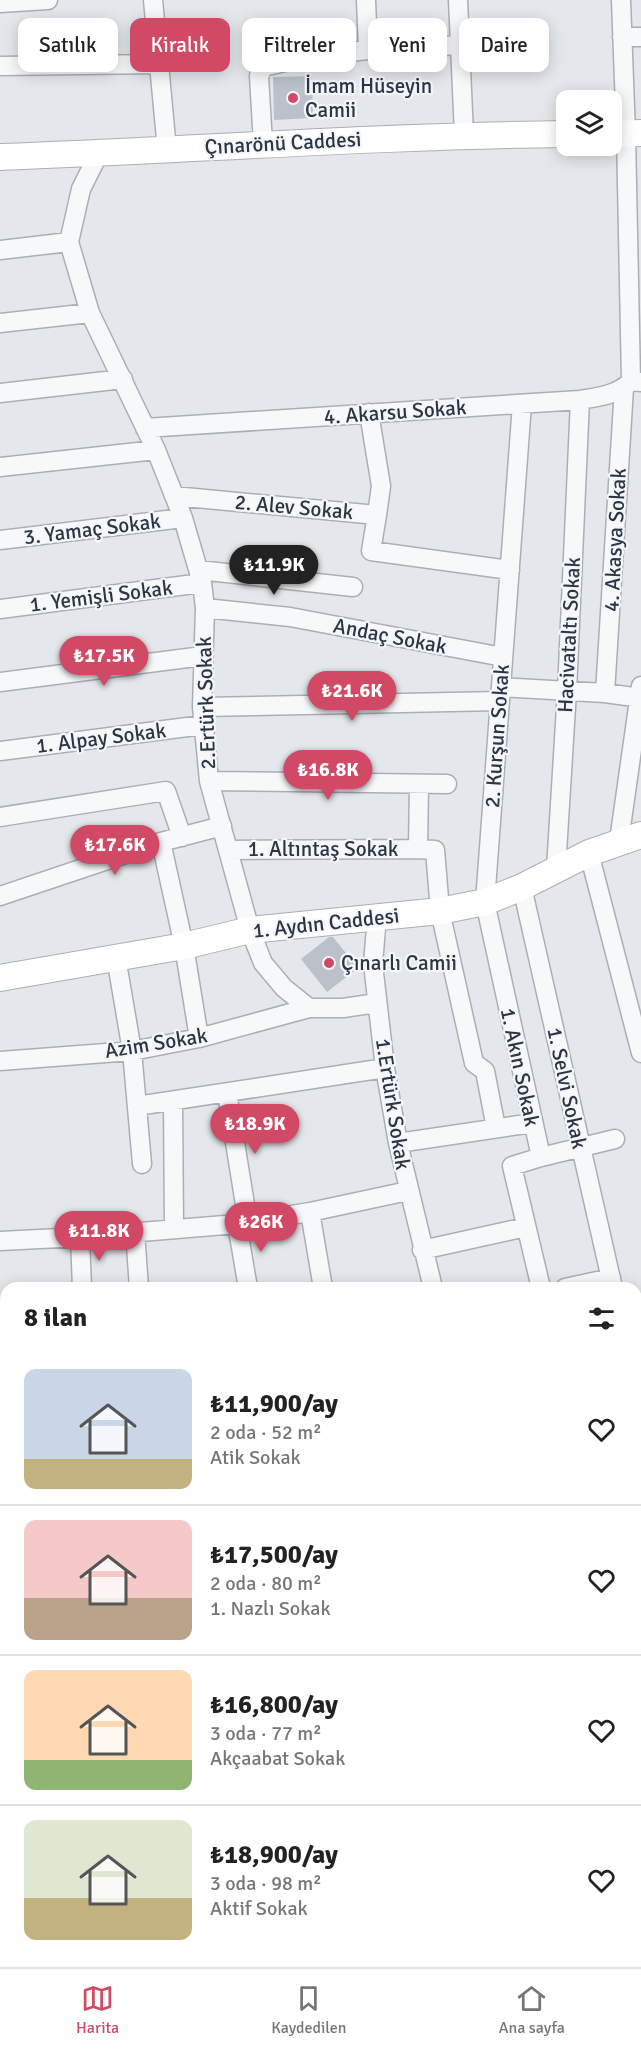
<!DOCTYPE html>
<html lang="tr">
<meta charset="utf-8">
<style>
:root{--surface:#fff;--page:#f2f2f2;--text:#222;--muted:#767676;--line:#e0e0e0;--accent:#d14965}
body{margin:0;font-family:Signika,sans-serif;background:var(--page);color:var(--text);height:100vh;display:flex;flex-direction:column;font-size:22px;white-space:nowrap}
*{box-sizing:border-box;margin:0}
p{font-size:20px;color:var(--muted)}
.icon{flex:none;width:33px;height:33px;fill:none;stroke:currentColor;stroke-width:2;stroke-linecap:round;stroke-linejoin:round}
.map{position:relative;flex:1;overflow:hidden}
.details{position:absolute;left:0px;top:1282px;width:642px;height:686px;display:flex;flex-direction:column;background:var(--surface);border-radius:18px 18px 0 0;box-shadow:0 3px 15px #0003}
.details>*{flex:none}
.top-card{position:absolute;left:18px;top:18px;width:606px;height:54px;display:flex;gap:12px}
.tools{position:absolute;left:556px;top:90px;display:grid;gap:12px}
.tools a{display:grid;place-items:center;width:66px;height:66px;border-radius:12px;background:var(--surface);box-shadow:0 3px 15px #0003;font-size:30px}
.price{position:absolute;translate:-50% -51px;padding:0 14px;border-radius:21px;background:var(--accent);color:#fff;font-size:20px;line-height:39px;filter:drop-shadow(0 2px 3px #0008)}
.price::after{content:'';position:absolute;left:50%;top:36px;width:18px;height:14px;margin-left:-9px;background:inherit;clip-path:polygon(0 0,100% 0,50% 100%)}
.price.current{background:#222;color:#fff}
ul{padding:0;list-style:none}
li{display:flex;align-items:center;gap:18px;height:150px;padding:0 24px}
li+li{border-top:2px solid var(--line)}
li span{display:grid;place-items:center;flex:none;width:168px;height:120px;border-radius:12px;color:#555}
li>.icon{margin-inline-start:auto}
span .icon{width:72px;height:72px;fill:#fffc;stroke-width:1}
li b{font-size:26px}
h2{display:flex;justify-content:space-between;align-items:center;height:72px;padding:0 24px;font-size:26px}
.chip{padding:0 21px;border-radius:12px;background:var(--surface);box-shadow:0 3px 15px #0003;font-size:21px;line-height:54px}
.chip.current{background:var(--accent);color:#fff}
.dock{display:flex;justify-content:space-around;align-items:center;height:84px;border-top:2px solid var(--line);background:var(--surface);font-size:16px;color:var(--muted)}
.dock a{display:grid;justify-items:center;gap:3px}
.dock .current{color:var(--accent)}
.map>svg:first-child{display:block}
.green{fill:#cad6c5}
.building{fill:#bbc1ca}
.lines{fill:none;stroke-linecap:round;stroke-linejoin:round}
.minor-casing{stroke:#a9afb7;stroke-width:21}
.tertiary-casing{stroke:#a9afb7;stroke-width:26}
.secondary-casing{stroke:#a9afb7;stroke-width:28}
.minor{stroke:#f7f8fa;stroke-width:18}
.tertiary{stroke:#f7f8fa;stroke-width:22}
.secondary{stroke:#fff;stroke-width:26}
.poi-dot{fill:#d14965;stroke:#f4f6f9;stroke-width:2}
.labels{text-anchor:middle;stroke-width:4.5;stroke-linejoin:round;paint-order:stroke}
.poi-label{font-size:21px;fill:#2b3645;stroke:#f4f6f9;text-anchor:start}
.street-label{font-size:21px;fill:#2b3645;stroke:#f4f6f9}
</style>
<div class="map">
<svg width="641" height="1967" viewBox="0 0 641 1967">
<rect width="100%" height="100%" fill="#e4e8ec"/>
<!-- green -->
<path class="green" d="M636,1513H641V1699L636,1700Z"/>
<!-- building -->
<path class="building" d="M312,76L313,118L274,120L273,77Z
M329,937H333L358,968L327,992L301,959Z"/>
<g class="lines">
<!-- minor casing -->
<g class="minor-casing">
<path id="minor" d="M153,0L167,150
M366,0L368,50
M458,0L464,135
M621,0L626,134L631,381
M0,3L48,0
M622,37H641
M0,66L159,64
M263,144L259,76L263,67L311,56L368,50L460,45
M99,153L81,189L69,242L90,313L156,450L183,518L202,583L205,608L202,707L209,781L250,930L263,963L284,988L309,1008H343L377,1003
M0,250L69,242
M0,323L90,313
M0,393L123,379
M522,404L485,902L541,1157L615,1139
M369,413L381,486L377,515
M145,428L580,400C598,397 618,395 631,381L641,382
M0,467L156,450
M174,496L377,515L371,551L510,570
M0,540L183,518
M199,570L353,587
M205,608L290,617L503,657
M0,609L202,583
M0,682L203,656
M501,687L605,693L641,698
M605,693L624,388
M202,707L500,701
M0,751L203,725
M209,781L447,784
M419,784L418,849L435,850L440,911L474,1063L485,1071L496,1128
M0,817L166,791L182,837
M619,841L641,686
M161,842L184,946L199,1038
M228,850L418,849
M589,853L641,1053
M556,869L567,691L580,400
M522,887L613,1288
M0,896L161,842L222,826
M377,916L373,964L385,1068L398,1143L433,1288
M116,957L132,1051L142,1164
M0,1061L132,1051L199,1038L309,1008
M227,1093L248,1223
M173,1101L174,1229
M137,1106L385,1068
M398,1143L532,1123
M541,1157L512,1166L541,1288
M310,1212L323,1288
M237,1224L248,1288
M135,1232L139,1288
M80,1237L82,1288
M0,1241L80,1237L237,1224L310,1212L408,1191
M422,1250L526,1227
M565,1288L611,1278
M0,1378H6
M0,1493L6,1492
M636,1773L641,1772
M0,1838L6,1836
M636,1886L641,1885
M74,1962L76,1967
M128,1962L130,1967
M256,1967L268,1962
M446,1967L460,1962"/>
</g>
<!-- tertiary casing -->
<g class="tertiary-casing">
<path id="tertiary" d="M636,1500H641"/>
</g>
<!-- secondary casing -->
<g class="secondary-casing">
<path id="secondary" d="M612,134L641,133
M0,157C189,150 378,136 567,134
M0,978L184,946L250,930L440,911L485,902L522,887L589,853L641,835
M636,1368L641,1367
M0,1669L6,1665
M636,1909L641,1923"/>
</g>
<!-- minor -->
<use href="#minor" class="minor"/>
<!-- tertiary -->
<use href="#tertiary" class="tertiary"/>
<!-- secondary -->
<use href="#secondary" class="secondary"/>
</g>
<!-- markers -->
<g class="poi-dot">
<circle cx="293" cy="98" r="6"/>
<circle cx="329" cy="963" r="6"/>
</g>
<g class="labels">
<!-- poi labels -->
<g class="poi-label">
<text x="305" y="93">İmam Hüseyin<tspan x="305" dy="24">Camii</tspan></text>
<text x="341" y="970">Çınarlı Camii</text>
</g>
<!-- street labels -->
<g class="street-label">
<text transform="translate(283 143) rotate(-3)" y="7">Çınarönü Caddesi</text>
<text transform="translate(395 412) rotate(-4)" y="7">4. Akarsu Sokak</text>
<text transform="translate(294 507) rotate(5)" y="7">2. Alev Sokak</text>
<text transform="translate(92 529) rotate(-7)" y="7">3. Yamaç Sokak</text>
<text transform="translate(615 540) rotate(-87)" y="7">4. Akasya Sokak</text>
<text transform="translate(101 596) rotate(-7)" y="7">1. Yemişli Sokak</text>
<text transform="translate(569 635) rotate(-87)" y="7">Hacivataltı Sokak</text>
<text transform="translate(390 636) rotate(11)" y="7">Andaç Sokak</text>
<text transform="translate(206 703) rotate(-92)" y="7">2.Ertürk Sokak</text>
<text transform="translate(497 736) rotate(-86)" y="7">2. Kurşun Sokak</text>
<text transform="translate(101 738) rotate(-7)" y="7">1. Alpay Sokak</text>
<text x="323" y="856">1. Altıntaş Sokak</text>
<text transform="translate(326 923) rotate(-6)" y="7">1. Aydın Caddesi</text>
<text transform="translate(156 1043) rotate(-9)" y="7">Azim Sokak</text>
<text transform="translate(520 1067) rotate(78)" y="7">1. Akın Sokak</text>
<text transform="translate(567 1088) rotate(78)" y="7">1. Selvi Sokak</text>
<text transform="translate(393 1104) rotate(81)" y="7">1.Ertürk Sokak</text>
</g>
</g>
</svg>
<div class="tools">
<a><svg class="icon" aria-label="layers" viewBox="0 0 24 24"><path d="M12 4l9 5-9 5-9-5zM3 14l9 5 9-5"/></svg></a>
</div>
<b class="price current" style="left:274px;top:596px">₺11.9K</b>
<b class="price" style="left:104px;top:687px">₺17.5K</b>
<b class="price" style="left:352px;top:722px">₺21.6K</b>
<b class="price" style="left:328px;top:801px">₺16.8K</b>
<b class="price" style="left:115px;top:876px">₺17.6K</b>
<b class="price" style="left:255px;top:1155px">₺18.9K</b>
<b class="price" style="left:261px;top:1253px">₺26K</b>
<b class="price" style="left:99px;top:1262px">₺11.8K</b>
<div class="top-card">
<a class="chip">Satılık</a>
<a class="chip current">Kiralık</a>
<a class="chip">Filtreler</a>
<a class="chip">Yeni</a>
<a class="chip">Daire</a>
</div>
<section class="details">
<h2>8 ilan<svg class="icon" aria-label="filters" viewBox="0 0 24 24"><path d="M4 7h16M4 17h16"/><circle cx="9" cy="7" r="2"/><circle cx="15" cy="17" r="2"/></svg></h2>
<ul>
<li><span style="background:linear-gradient(#c9d6e8 75%,#c2b280 0)"><svg class="icon" aria-label="home" viewBox="0 0 24 24"><path d="M3 11l9-7 9 7M6 9v11h12V9"/></svg></span><div><b>₺11,900/ay</b><p>2 oda · 52 m²</p><p>Atik Sokak</p></div><svg class="icon" aria-label="heart" viewBox="0 0 24 24"><path d="M12 20l-8-8c-3-5 5-10 8-4 3-6 11-1 8 4z"/></svg></li>
<li><span style="background:linear-gradient(#f6c9c9 65%,#b9a48a 0)"><svg class="icon" aria-label="home" viewBox="0 0 24 24"><path d="M3 11l9-7 9 7M6 9v11h12V9"/></svg></span><div><b>₺17,500/ay</b><p>2 oda · 80 m²</p><p>1. Nazlı Sokak</p></div><svg class="icon" aria-label="heart" viewBox="0 0 24 24"><path d="M12 20l-8-8c-3-5 5-10 8-4 3-6 11-1 8 4z"/></svg></li>
<li><span style="background:linear-gradient(#ffd9b3 75%,#8fb573 0)"><svg class="icon" aria-label="home" viewBox="0 0 24 24"><path d="M3 11l9-7 9 7M6 9v11h12V9"/></svg></span><div><b>₺16,800/ay</b><p>3 oda · 77 m²</p><p>Akçaabat Sokak</p></div><svg class="icon" aria-label="heart" viewBox="0 0 24 24"><path d="M12 20l-8-8c-3-5 5-10 8-4 3-6 11-1 8 4z"/></svg></li>
<li><span style="background:linear-gradient(#dfe7d0 65%,#c2b280 0)"><svg class="icon" aria-label="home" viewBox="0 0 24 24"><path d="M3 11l9-7 9 7M6 9v11h12V9"/></svg></span><div><b>₺18,900/ay</b><p>3 oda · 98 m²</p><p>Aktif Sokak</p></div><svg class="icon" aria-label="heart" viewBox="0 0 24 24"><path d="M12 20l-8-8c-3-5 5-10 8-4 3-6 11-1 8 4z"/></svg></li>
</ul>
</section>
</div>
<nav class="dock">
<a class="current"><svg class="icon" aria-label="map" viewBox="0 0 24 24"><path d="M3 6l6-2 6 2 6-2v14l-6 2-6-2-6 2zM9 4v14M15 6v14"/></svg>Harita</a>
<a><svg class="icon" aria-label="saved" viewBox="0 0 24 24"><path d="M7 4h10v16l-5-4-5 4z"/></svg>Kaydedilen</a>
<a><svg class="icon" aria-label="home" viewBox="0 0 24 24"><path d="M3 11l9-7 9 7M6 9v11h12V9"/></svg>Ana sayfa</a>
</nav>
